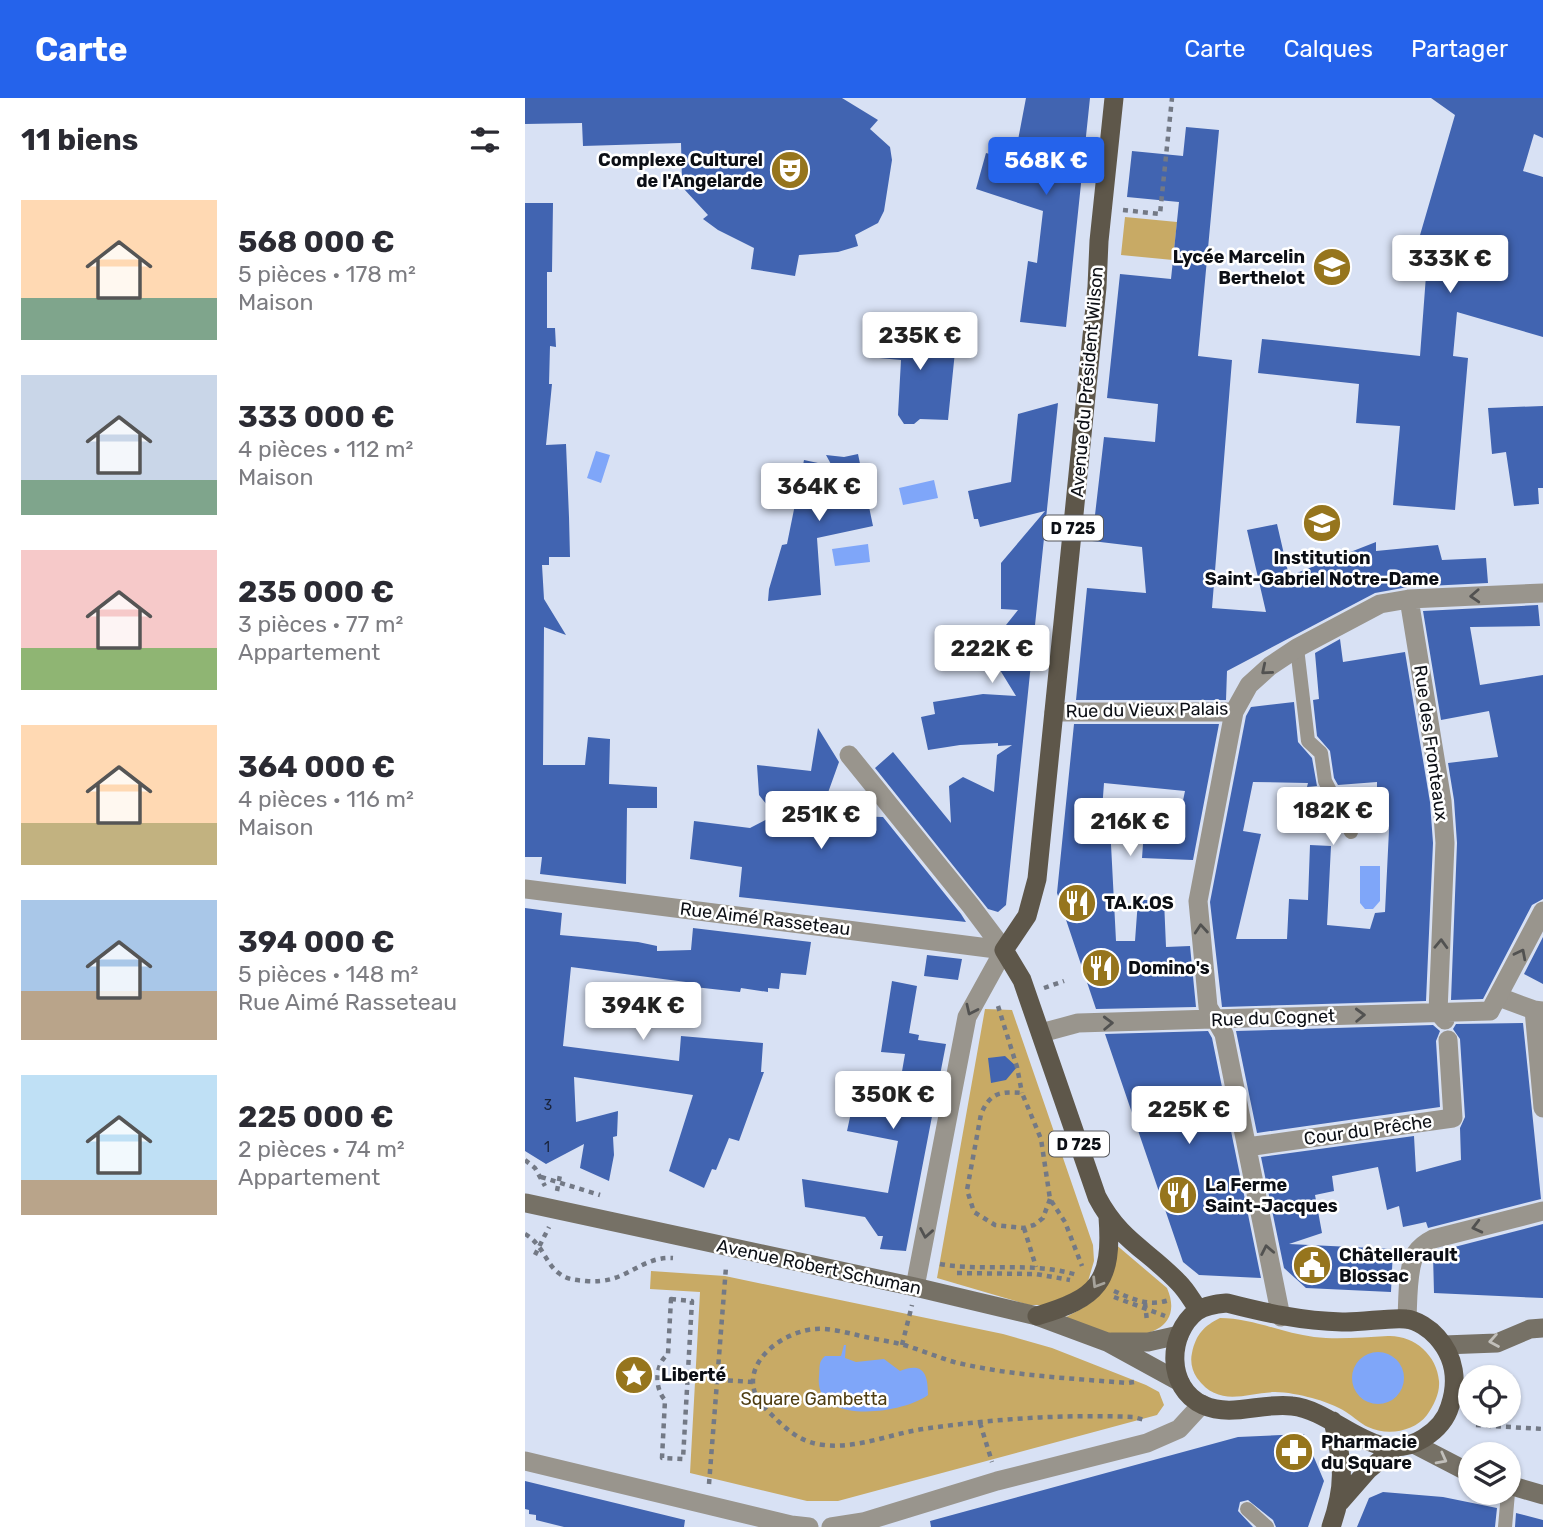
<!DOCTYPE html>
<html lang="fr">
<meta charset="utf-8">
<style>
:root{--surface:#fff;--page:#f7f7f7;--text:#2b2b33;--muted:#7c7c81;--accent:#2563eb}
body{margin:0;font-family:Rubik,sans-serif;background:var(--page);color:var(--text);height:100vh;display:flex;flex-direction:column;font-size:26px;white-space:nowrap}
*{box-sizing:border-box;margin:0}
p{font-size:23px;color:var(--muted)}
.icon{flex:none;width:38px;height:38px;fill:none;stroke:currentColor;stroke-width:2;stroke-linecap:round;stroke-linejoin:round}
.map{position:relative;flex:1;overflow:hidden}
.panel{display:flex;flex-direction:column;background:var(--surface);width:525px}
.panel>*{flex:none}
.fabs{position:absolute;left:933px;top:1267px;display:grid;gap:14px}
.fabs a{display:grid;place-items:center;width:63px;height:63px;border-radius:50%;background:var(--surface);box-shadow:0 2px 5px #0004;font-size:35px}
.price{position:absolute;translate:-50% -60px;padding:0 16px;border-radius:7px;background:#fff;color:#222;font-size:23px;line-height:46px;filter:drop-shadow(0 2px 4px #0008)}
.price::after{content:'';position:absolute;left:50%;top:42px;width:21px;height:16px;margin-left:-10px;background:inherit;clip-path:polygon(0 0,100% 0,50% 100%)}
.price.current{background:var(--accent);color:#fff}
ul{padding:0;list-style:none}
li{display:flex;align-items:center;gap:21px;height:175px;padding:0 21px}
li span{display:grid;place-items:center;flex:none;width:196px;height:140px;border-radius:0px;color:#555}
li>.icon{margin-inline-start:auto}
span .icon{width:84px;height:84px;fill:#fffc;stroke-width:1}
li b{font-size:30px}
h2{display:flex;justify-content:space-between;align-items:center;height:84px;padding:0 21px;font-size:30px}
header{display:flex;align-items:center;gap:42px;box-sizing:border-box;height:98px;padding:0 35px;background:var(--accent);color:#fff}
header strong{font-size:33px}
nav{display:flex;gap:38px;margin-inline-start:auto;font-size:24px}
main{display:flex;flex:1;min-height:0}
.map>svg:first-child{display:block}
.green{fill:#c8aa65}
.water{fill:#7fa6f9}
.building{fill:#4164b1}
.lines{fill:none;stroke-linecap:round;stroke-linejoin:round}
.path{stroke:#737985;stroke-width:4.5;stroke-dasharray:5 5;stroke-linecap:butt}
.service{stroke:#99958d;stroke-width:14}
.pedestrian{stroke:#99958d;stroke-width:19}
.minor{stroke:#99958d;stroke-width:19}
.secondary{stroke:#767166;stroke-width:19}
.primary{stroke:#5e574a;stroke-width:19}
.oneway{stroke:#525251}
.oneway2{stroke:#a6a39b}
.oneway3{stroke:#c1bfba}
.labels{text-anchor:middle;stroke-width:5;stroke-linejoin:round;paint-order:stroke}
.number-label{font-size:14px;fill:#19243c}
.shield{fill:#fff;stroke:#55575b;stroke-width:2}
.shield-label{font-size:16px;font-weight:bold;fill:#0c0f15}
.poi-label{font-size:18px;font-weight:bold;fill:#0c0f15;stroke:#fff;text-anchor:start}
.street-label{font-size:18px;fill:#0c0f15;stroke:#fff}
.park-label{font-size:18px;fill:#4e3d12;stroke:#fff}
</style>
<header>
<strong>Carte</strong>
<nav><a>Carte</a><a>Calques</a><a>Partager</a></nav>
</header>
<main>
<section class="panel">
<h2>11 biens<svg class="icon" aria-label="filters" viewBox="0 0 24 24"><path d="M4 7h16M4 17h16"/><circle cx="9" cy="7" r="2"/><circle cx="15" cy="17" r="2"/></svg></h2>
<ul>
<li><span style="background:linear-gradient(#ffd9b3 70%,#7fa58c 0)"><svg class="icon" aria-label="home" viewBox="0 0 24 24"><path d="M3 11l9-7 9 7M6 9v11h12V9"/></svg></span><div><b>568 000 €</b><p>5 pièces · 178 m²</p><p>Maison</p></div></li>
<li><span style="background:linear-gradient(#c9d6e8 75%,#7fa58c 0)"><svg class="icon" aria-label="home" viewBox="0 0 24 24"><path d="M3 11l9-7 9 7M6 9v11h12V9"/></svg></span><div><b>333 000 €</b><p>4 pièces · 112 m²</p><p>Maison</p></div></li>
<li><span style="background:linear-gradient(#f6c9c9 70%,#8fb573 0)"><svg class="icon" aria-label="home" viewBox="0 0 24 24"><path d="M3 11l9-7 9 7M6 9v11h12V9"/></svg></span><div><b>235 000 €</b><p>3 pièces · 77 m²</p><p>Appartement</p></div></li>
<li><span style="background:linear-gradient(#ffd9b3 70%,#c2b280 0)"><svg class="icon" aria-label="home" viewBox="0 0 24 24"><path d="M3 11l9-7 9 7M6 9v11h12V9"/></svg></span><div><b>364 000 €</b><p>4 pièces · 116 m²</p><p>Maison</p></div></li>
<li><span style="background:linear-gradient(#a9c7e8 65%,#b9a48a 0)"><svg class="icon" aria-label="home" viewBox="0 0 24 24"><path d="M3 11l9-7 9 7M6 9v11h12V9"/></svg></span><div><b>394 000 €</b><p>5 pièces · 148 m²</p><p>Rue Aimé Rasseteau</p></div></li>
<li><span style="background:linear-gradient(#bfe0f5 75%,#b9a48a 0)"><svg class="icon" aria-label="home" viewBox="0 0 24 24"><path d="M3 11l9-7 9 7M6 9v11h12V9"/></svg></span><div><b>225 000 €</b><p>2 pièces · 74 m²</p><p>Appartement</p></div></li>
</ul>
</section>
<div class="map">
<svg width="1018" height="1429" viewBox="0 0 1018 1429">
<rect width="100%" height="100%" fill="#d8e1f4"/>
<!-- green -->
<path class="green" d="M600,119L652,124L648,162L596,157Z
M460,911L487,912L568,1147L569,1163L561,1190L520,1207H504L412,1180Z
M589,1145L642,1190C658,1227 626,1240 594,1238C578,1238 553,1226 537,1221C581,1199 584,1193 589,1145Z
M126,1173L200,1178L478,1236L527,1250L621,1287L634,1294L639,1307L632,1317L313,1403H282L165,1375L175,1194L125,1191Z
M695,1220C727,1220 757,1235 789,1239C814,1242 838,1239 863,1238C889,1237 912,1257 914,1283C915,1295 909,1307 902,1317C889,1334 862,1338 843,1329C836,1326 829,1319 821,1314C812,1308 798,1303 787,1300C776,1297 761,1294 750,1294C720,1295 694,1310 672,1280C667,1273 665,1263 667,1255C671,1236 679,1228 695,1220Z"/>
<!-- water -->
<path class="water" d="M71,353L85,357L76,385L62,380Z
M409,382L413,400L378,407L374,390Z
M343,446L345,464L310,468L307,451Z
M835,768H855V803L848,811H840L835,805Z
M319,1247H321L320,1260L331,1264L359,1261L375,1273C398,1264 403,1275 403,1297C378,1316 288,1328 294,1278C295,1269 293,1264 300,1258H316Z
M827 1280a26 26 0 1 1 52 0a26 26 0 1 1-52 0Z"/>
<!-- building -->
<path class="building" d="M0,0H317L353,22L345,31L365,49L367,62L359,113L353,125L330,137L333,148L313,154L274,157L270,178L226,171L229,150L193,132L178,121L183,117L159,91L157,84L156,45L58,48L57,25L0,26Z
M501,0H565L541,229L495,224L503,163L512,165L518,113L451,91L461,55L489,63Z
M906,0H1018V40L1009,36L998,73L1018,79V239L932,214L928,258L943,260L930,412L868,407L875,328L831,325L834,286L733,275L737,241L895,258L902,164L891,163L893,144L930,17Z
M661,29L694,32L673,258L707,262L687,510L741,514L722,432L752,426L764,478L851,444V453L913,447L917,462L961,460L963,485L883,489L850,495L702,573L701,602H551L562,490L621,495L617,449L567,443L579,339L630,344L633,306L582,300L595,176L646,181L654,104L602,99L607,53L658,58Z
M0,105H28L27,174H22V230H30L31,249L25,248L24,286H27L21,347L41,346L44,419L45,459H24V467H17L19,501L41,537L19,529L18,667H60L63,639L85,641L84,686L132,689V710H102L101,786L15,776L17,759H0Z
M432,234L423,322L395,321L389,326H379L373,317L376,262L343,259L346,236Z
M533,305L481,807L473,814L463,811L350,670L368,654L426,725L424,688L438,679L469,694L472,657L487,647L473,648V645L435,647L403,652L396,619L410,616L408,604L458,596L491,598L467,559L468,545L473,539V537L493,512L476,511V465L520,413L455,429L453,421H449L443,393L486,384L493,316Z
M1018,308V390H1013L1014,406L989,408L981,354L967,356L963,310Z
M333,356L348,428L292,440L296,497L243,503L244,491L257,447L262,446L279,362L307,368L301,357L319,359Z
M1013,507L1015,528L945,529L955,587L1018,577V801L1007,807L958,901L926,902L932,745L929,702L923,665L973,659L964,613L916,622L898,513Z
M815,541L818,564L880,554L905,704L908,745L901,903L697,909L685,804L721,618L726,609L769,604L773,644L787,660L792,688L782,689L783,685L728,684L718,733L736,736L711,841H762L764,801L783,802L785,747L806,748L802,827L845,831L850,815L860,814L864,732L862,693L852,694V684L813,687L809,680L805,653L792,638L788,602L794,601L790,555Z
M549,626H694L668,762L617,760L619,732L651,736L660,693L579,685L576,726L585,727L591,843H610L613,802H639L641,849L665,848L671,909L571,911L532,795Z
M293,630L314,664L295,717L358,719L436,816L441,824L214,799L217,769L165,761L169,723L225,730L250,717L234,697L232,667L286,673Z
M0,810L37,815L35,837L113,844L132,848V853L166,852L168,830L286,844L281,877L256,875L254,891L243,890V894L216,890L215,894L160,888L161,884L46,869L38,948L154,963L156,938L238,945L236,974H239L214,1043L204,1040L191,1072L187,1071L179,1090L144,1073L168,997L49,979L51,1024L93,1013L92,1038L88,1039L89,1057L84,1083L55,1070L59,1046L21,1066L0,1053Z
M1018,839V886L999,876Z
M402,857L437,861L433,882L399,878Z
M367,883L392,888L384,935L394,937L393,942L421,946L381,1153L355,1151L358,1138H353L340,1119L280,1109L277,1081L363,1095L373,1043L322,1033L327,1010L335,1012L336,1007L370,1014L380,956L356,954Z
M998,925L1016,1101L903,1130L901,1124L878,1129L874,1108L862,1112L853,1069L807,1078L809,1093L790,1097L797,1135L764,1146L868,1151L866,1194L781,1190L759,1170L736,1059L889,1038L891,1074L936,1062L935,1030L940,1019L935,941L928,931L931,926Z
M908,927L915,933L911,943L915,1009L732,1035L711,933Z
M683,933L687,940L736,1180L674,1177L658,1164L580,936Z
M480,958L492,969L481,982L466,985L463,960Z
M1018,1126V1200L909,1195L908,1156L910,1154Z
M779,1336L799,1383L783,1429H751L748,1422L723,1402L715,1404L713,1413L728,1429H406L405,1423L713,1339Z
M0,1383L160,1422L159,1429H39L11,1422V1417L4,1416V1412L0,1411Z
M858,1394L918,1399L972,1410L970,1429H832L844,1400Z
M991,1415L1018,1422V1429H990Z"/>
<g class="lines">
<!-- path -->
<path class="path" d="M598,112L635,116L647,0
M519,890L539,883
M473,908L492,969L497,995
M0,1062L10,1070L20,1088
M16,1079L75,1097
M32,1093L35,1077
M525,1101L518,1120L509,1127L499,1130L470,1127L449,1114L442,1092L456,1016C465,995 475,993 497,995L516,1041L525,1101L540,1124L557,1168
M499,1130L511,1169
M0,1136C19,1147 20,1166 35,1176C43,1182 52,1182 61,1183C102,1187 114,1158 148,1160
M10,1157L24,1129
M415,1166C461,1174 507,1163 552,1177
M432,1175L511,1176L545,1182
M589,1193C607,1201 624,1209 644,1202
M589,1199L640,1218
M146,1201L167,1203L158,1361L137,1360L140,1302C129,1290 130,1266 143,1256Z
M620,1205L622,1223
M377,1247L387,1207
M163,1280L228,1284
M609,1284L602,1285C544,1280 486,1278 429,1264C412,1259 396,1252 379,1247C364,1243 348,1241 332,1237C319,1234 304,1230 291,1231C262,1232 218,1261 230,1295C234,1306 245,1315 253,1323C267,1336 279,1345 299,1347C332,1351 365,1336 398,1331C467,1321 538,1316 608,1319L620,1322
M455,1325L467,1364
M951,1327L1018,1331
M184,1386L201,1169"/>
<!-- service -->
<path class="service" d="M772,550L783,643L796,655L800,683L826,734
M722,1411L742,1429
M980,1429L983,1395"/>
<!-- pedestrian -->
<path class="pedestrian" d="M974,899L1009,912L1018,913
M1009,912L1018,1010"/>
<!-- minor -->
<path class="minor" d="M884,501L917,703L920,745L913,914L920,922
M529,614H709
M324,657L446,808L479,852
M0,791L479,852
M516,935L553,925L965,913L1018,813
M722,1049L928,1020L923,942
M390,1189L442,919L479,852
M756,1219L699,936L683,909L673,803L709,614L724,587L745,568L772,550L855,506L884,501L1018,495
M882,1221C883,1203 882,1169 891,1155C895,1149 902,1144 908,1141L1018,1113
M0,1363L266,1427L284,1429
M306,1429L338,1424L472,1383L622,1345L654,1331L677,1306"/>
<!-- secondary -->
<path class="secondary" d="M1,1105L390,1189L512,1218L582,1244L655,1284
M586,1244H623L654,1237
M919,1247L972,1245L1005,1231L1018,1230
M889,1346L945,1375
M984,1387L1018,1397"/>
<!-- primary -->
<path class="primary" d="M589,0L574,143L572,189L512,781L502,818L479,852L497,882L572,1099C595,1143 623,1152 654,1185C662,1193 667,1203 674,1212
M702,1205C741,1215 777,1223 817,1224C836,1225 865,1219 881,1221C892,1222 905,1231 912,1239C930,1259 933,1284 925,1308C921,1322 910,1333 899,1340C850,1371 813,1313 767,1308C737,1304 707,1320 678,1307C641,1290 642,1236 672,1213C681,1207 692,1206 702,1205Z
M512,1218C573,1200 588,1184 583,1119
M815,1404L843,1372L870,1350
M806,1429C821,1386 818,1366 808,1323"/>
</g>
<!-- one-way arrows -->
<defs><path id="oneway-chevron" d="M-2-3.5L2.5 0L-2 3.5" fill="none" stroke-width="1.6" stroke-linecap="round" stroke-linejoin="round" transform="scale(1.75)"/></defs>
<g class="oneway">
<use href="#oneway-chevron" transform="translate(950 498) rotate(177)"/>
<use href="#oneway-chevron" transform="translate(741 572) rotate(140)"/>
<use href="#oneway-chevron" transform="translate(676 831) rotate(-95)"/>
<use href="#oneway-chevron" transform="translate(916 846) rotate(-88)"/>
<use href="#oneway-chevron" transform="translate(996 856) rotate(-63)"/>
<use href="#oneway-chevron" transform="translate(446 912) rotate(115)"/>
<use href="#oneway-chevron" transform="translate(835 917) rotate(-2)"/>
<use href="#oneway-chevron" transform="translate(583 925) rotate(-2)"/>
<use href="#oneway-chevron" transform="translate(952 1129) rotate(166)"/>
<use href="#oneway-chevron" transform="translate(401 1135) rotate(100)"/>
<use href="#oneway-chevron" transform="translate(742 1152) rotate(-101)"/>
</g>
<use class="oneway2" href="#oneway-chevron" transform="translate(572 1185) rotate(122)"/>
<g class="oneway3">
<use href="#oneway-chevron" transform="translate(969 1243) rotate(170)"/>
<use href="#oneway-chevron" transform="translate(917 1361) rotate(28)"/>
</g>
<!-- icons -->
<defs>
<g id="theatre-disc" transform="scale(2.0125)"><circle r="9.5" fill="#96751d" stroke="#fff"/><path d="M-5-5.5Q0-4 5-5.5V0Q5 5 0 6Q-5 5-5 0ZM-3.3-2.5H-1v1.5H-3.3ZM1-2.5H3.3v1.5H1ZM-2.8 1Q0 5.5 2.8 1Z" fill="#fff"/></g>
<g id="school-disc" transform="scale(2.0125)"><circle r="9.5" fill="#96751d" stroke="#fff"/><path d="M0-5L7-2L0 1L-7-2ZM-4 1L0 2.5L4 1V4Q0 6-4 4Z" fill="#fff"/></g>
<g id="restaurant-disc" transform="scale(2.0125)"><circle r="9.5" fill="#96751d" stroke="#fff"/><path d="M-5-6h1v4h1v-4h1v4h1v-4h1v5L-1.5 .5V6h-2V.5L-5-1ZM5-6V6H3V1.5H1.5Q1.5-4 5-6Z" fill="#fff"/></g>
<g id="civic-disc" transform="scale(2.0125)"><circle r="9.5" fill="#96751d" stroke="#fff"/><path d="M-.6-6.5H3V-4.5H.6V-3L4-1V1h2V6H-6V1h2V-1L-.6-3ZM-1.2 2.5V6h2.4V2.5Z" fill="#fff"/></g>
<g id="sight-disc" transform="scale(2.0125)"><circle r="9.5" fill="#96751d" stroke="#fff"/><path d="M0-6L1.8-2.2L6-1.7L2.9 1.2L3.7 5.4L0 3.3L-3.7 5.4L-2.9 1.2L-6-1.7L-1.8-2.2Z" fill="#fff"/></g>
<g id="pharmacy-disc" transform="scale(2.0125)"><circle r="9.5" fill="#96751d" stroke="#fff"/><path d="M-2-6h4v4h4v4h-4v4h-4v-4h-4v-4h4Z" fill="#fff"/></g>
</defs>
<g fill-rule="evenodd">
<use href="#theatre-disc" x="265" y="72"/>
<use href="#school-disc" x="807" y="169"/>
<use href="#school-disc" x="797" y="425"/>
<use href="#restaurant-disc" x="552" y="805"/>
<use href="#restaurant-disc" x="576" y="870"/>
<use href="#restaurant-disc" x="653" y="1097"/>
<use href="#civic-disc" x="787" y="1167"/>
<use href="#sight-disc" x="109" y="1277"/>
<use href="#pharmacy-disc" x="769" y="1354"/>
</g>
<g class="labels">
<!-- number labels -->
<g class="number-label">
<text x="23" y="1012">3</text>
<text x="22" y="1054">1</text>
</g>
<!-- shield labels -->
<g class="shield">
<rect x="518" y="417.5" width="60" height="25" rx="5"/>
<rect x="524" y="1033.5" width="60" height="25" rx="5"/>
</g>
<g class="shield-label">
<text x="548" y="436">D 725</text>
<text x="554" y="1052">D 725</text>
</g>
<!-- poi labels -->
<g class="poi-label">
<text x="238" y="68" text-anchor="end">Complexe Culturel<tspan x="238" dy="21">de l'Angelarde</tspan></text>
<text x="780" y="165" text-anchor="end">Lycée Marcelin<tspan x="780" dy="21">Berthelot</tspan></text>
<text x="797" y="466" text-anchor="middle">Institution<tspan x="797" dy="21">Saint-Gabriel Notre-Dame</tspan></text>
<text x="579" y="811">TA.K.OS</text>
<text x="603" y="876">Domino's</text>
<text x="680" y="1093">La Ferme<tspan x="680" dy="21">Saint-Jacques</tspan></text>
<text x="814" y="1163">Châtellerault<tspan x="814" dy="21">Blossac</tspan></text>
<text x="136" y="1283">Liberté</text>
<text x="796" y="1350">Pharmacie<tspan x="796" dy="21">du Square</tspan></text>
</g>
<!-- street labels -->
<g class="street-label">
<text transform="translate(562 284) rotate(-85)" y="6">Avenue du Président Wilson</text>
<text transform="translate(622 612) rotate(-1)" y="6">Rue du Vieux Palais</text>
<text transform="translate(906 645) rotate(82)" y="6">Rue des Fronteaux</text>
<text transform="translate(240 821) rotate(7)" y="6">Rue Aimé Rasseteau</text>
<text transform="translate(748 920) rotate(-2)" y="6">Rue du Cognet</text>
<text transform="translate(843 1032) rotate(-8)" y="6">Cour du Prêche</text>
<text transform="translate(294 1169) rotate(12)" y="6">Avenue Robert Schuman</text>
</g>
<!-- park labels -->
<g class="park-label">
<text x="289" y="1307">Square Gambetta</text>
</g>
</g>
</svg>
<div class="fabs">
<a><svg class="icon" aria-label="locate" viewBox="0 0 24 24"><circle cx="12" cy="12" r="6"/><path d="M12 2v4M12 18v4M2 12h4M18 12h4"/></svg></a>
<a><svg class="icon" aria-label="layers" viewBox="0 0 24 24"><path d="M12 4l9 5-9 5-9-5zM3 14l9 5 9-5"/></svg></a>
</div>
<b class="price current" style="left:521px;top:99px">568K €</b>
<b class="price" style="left:925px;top:197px">333K €</b>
<b class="price" style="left:395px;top:274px">235K €</b>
<b class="price" style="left:294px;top:425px">364K €</b>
<b class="price" style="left:467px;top:587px">222K €</b>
<b class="price" style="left:808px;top:749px">182K €</b>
<b class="price" style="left:296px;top:753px">251K €</b>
<b class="price" style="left:605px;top:760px">216K €</b>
<b class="price" style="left:118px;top:944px">394K €</b>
<b class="price" style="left:368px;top:1033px">350K €</b>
<b class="price" style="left:664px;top:1048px">225K €</b>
</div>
</main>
